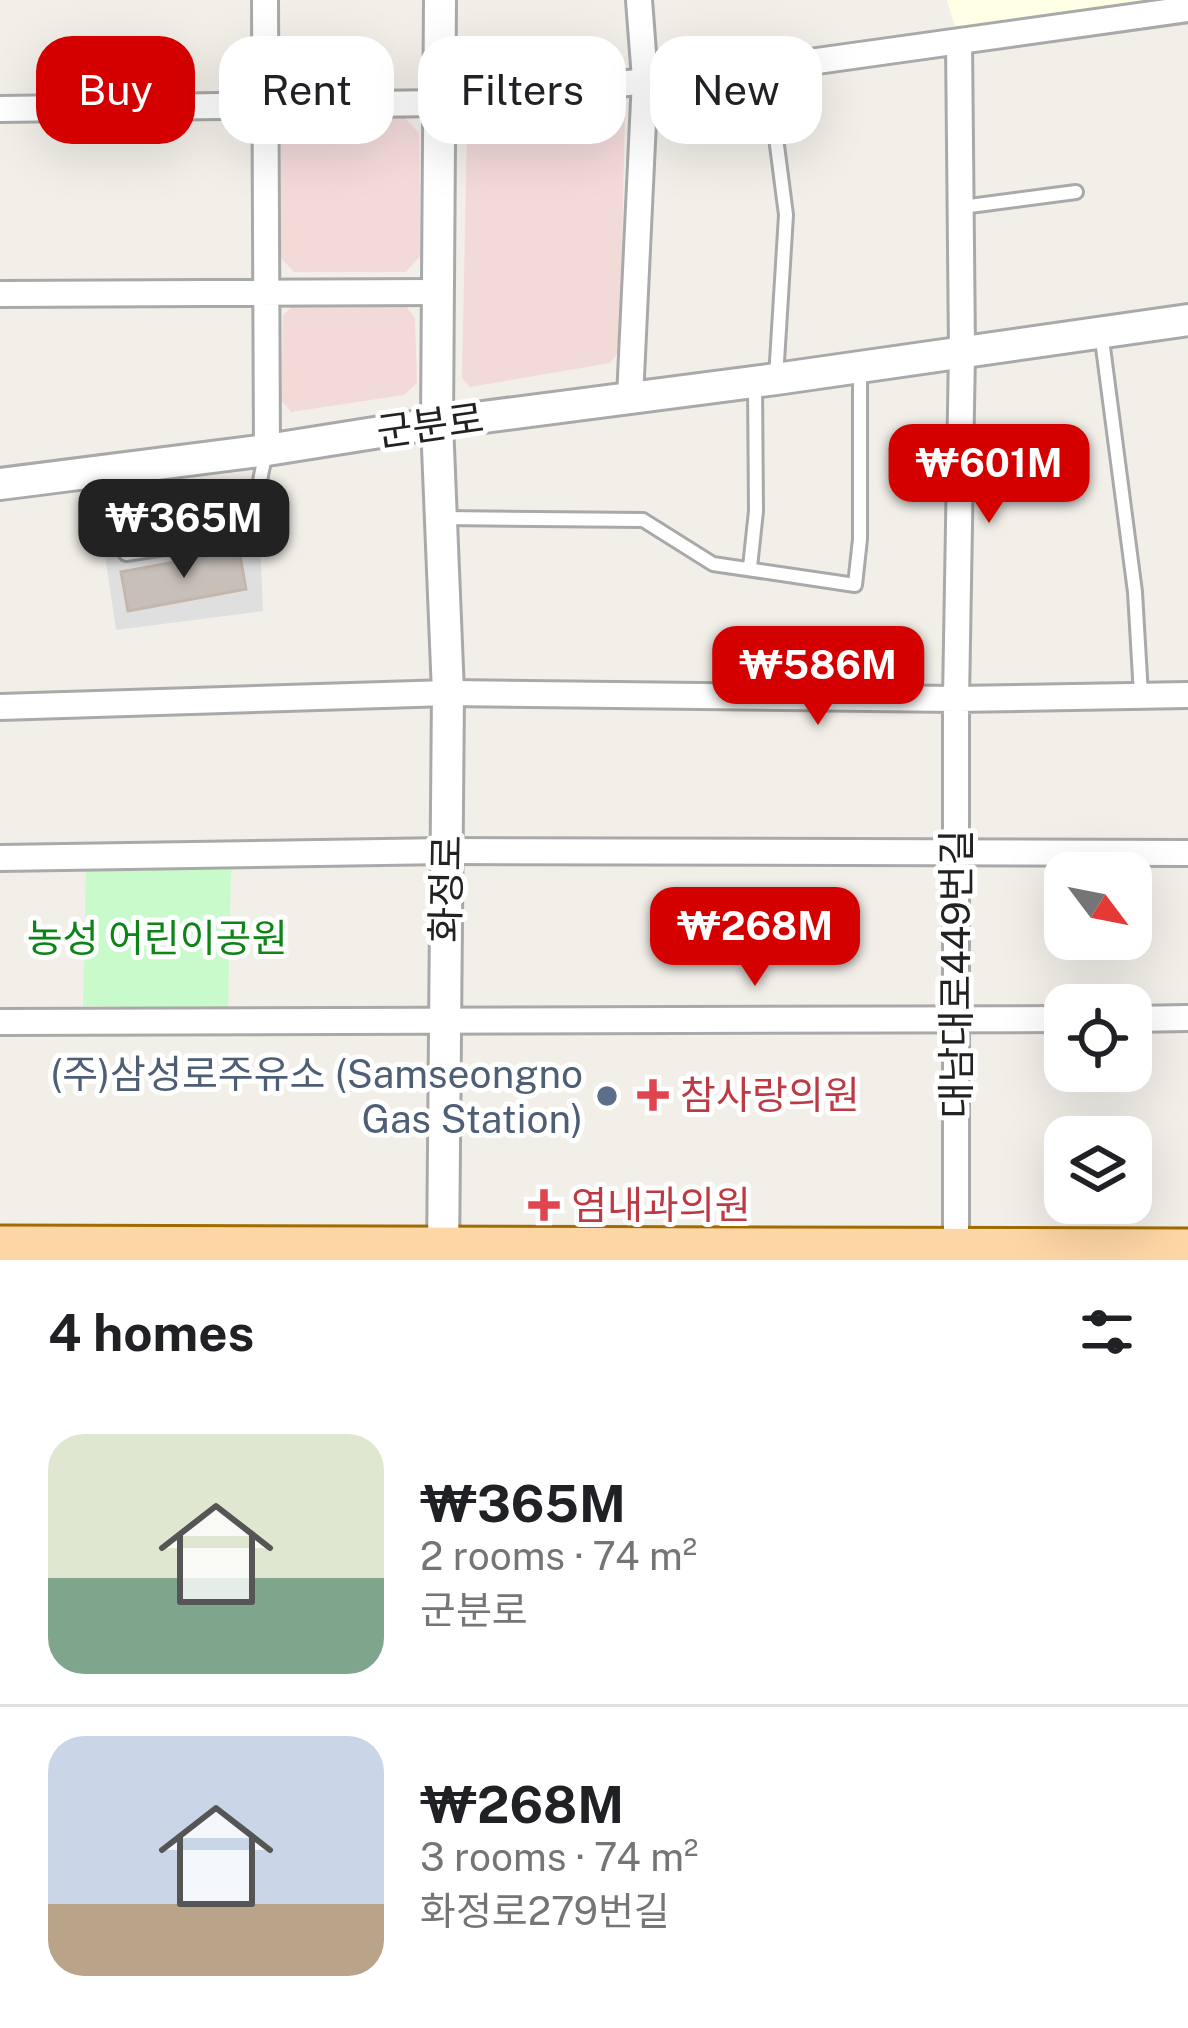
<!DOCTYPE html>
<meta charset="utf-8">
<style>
:root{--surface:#fff;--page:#f6f6f6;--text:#202124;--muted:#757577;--line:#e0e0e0;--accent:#d40000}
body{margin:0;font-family:"Public Sans","Noto Sans KR",sans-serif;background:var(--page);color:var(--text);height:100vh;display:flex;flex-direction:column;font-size:45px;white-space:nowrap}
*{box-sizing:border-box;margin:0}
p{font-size:39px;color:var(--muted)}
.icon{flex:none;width:66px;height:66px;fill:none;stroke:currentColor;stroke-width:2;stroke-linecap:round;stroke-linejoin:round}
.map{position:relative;height:1260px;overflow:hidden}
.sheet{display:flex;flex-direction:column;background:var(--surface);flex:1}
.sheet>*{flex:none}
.banner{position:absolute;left:36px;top:36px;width:1116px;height:108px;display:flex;gap:24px}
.needle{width:78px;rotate:122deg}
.tools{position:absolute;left:1044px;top:852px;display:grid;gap:24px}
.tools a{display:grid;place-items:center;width:108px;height:108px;border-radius:24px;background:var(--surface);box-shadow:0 12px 48px #0002;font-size:60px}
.price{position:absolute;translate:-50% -102px;padding:0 27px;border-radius:24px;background:var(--accent);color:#fff;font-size:39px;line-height:78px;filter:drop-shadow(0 3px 6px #0008)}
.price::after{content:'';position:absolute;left:50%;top:72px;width:36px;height:27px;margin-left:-18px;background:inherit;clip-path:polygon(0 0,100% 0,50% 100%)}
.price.active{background:#222;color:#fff}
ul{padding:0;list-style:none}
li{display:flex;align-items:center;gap:36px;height:300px;padding:0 48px}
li+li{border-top:3px solid var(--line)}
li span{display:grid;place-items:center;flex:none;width:336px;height:240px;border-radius:36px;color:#555}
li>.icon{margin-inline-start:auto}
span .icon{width:144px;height:144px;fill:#fffc;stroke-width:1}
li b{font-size:51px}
h2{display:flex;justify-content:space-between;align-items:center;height:144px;padding:0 48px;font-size:51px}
.pill{padding:0 42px;border-radius:36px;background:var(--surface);box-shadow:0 12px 48px #0002;font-size:42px;line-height:108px}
.pill.active{background:var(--accent);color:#fff}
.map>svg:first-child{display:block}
.residential{fill:#e0dfdf}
.commercial{fill:#f2dad9}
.education{fill:#ffffe5}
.park{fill:#c8facc}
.building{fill:#c7bfb8;stroke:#c4b6ab;stroke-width:3}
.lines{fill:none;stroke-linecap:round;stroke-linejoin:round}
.service-casing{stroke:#a9a9a9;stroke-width:18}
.minor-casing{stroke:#a9a9a9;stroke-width:30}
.tertiary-casing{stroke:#a9a9a9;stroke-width:36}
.primary-casing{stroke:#a06b00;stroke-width:45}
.service{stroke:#fff;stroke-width:12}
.minor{stroke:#fff;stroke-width:24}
.tertiary{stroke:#fff;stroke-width:30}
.primary{stroke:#fcd6a4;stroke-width:39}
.health-dot{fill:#e0444e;stroke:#fff;stroke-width:4.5}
.service-dot{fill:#5c6f8a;stroke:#fff;stroke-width:4.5}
.labels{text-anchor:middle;stroke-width:10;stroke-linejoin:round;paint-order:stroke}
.street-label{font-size:39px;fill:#222;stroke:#fff}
.park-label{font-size:39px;fill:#0c8416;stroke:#fff}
.service-label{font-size:39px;fill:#4e5e75;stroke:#fff;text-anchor:end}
.health-label{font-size:39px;fill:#be3a42;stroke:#fff;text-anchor:start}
</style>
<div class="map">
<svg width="1188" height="1260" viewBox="0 0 1188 1260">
<rect width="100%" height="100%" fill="#f2efe9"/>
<!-- residential -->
<path class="residential" d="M253,484L258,490L263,611L116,630L98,507Z"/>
<!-- commercial -->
<path class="commercial" d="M613,95L625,106L620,350L610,363L470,387L462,378L467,129L477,115Z
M299,117H404L419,133L421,255L406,272H294L281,258V132Z
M296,302L405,305L415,318L417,383L404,395L291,412L281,400L283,316Z"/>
<!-- education -->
<path class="education" d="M947,0H1188L959,41Z"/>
<!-- park -->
<path class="park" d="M86,867L231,870L228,1009L83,1006Z"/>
<!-- building -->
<path class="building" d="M229,495L232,520L113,535L110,510Z
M239,550L246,589L128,611L121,572Z"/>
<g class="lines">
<!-- service casing -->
<g class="service-casing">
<path id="service" d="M767,68L786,215L776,378
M962,207L1076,192
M1101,332L1135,592L1141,695
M444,518L643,520L713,564L855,585L860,539V371
M126,554L249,535L266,451
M750,567L756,511L755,383"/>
</g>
<!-- minor casing -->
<g class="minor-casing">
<path id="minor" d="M265,0L267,450
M0,109L441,103L767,68L1188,9
M0,294L436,292
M630,398L645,79L639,0
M0,707L448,693L956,699L1188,695
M0,858L447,851L1188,853
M1131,1019L1188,1018
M0,1022L1065,1019
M956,1248V699L962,351L959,41"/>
</g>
<!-- tertiary casing -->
<g class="tertiary-casing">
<path id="tertiary" d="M440,0L437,423L448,693L443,1260
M0,484L267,450L437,423L776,379L1188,320"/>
</g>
<!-- primary casing -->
<g class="primary-casing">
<path id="primary" d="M0,1246L1188,1249"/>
</g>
<!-- service -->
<use href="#service" class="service"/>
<!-- minor -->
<use href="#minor" class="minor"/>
<!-- tertiary -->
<use href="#tertiary" class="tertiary"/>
<!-- primary -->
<use href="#primary" class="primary"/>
</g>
<!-- markers -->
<g class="health-dot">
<path d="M647 1077h12v12h12v12h-12v12h-12v-12h-12v-12h12z"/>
<path d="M538 1187h12v12h12v12h-12v12h-12v-12h-12v-12h12z"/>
</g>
<circle class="service-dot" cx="607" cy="1096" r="12"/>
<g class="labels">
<!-- street labels -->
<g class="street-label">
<text transform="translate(430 425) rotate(-8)" y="14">군분로</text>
<text transform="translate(446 889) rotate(-89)" y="14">화정로</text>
<text transform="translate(956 974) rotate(-90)" y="14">대남대로449번길</text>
</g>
<!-- park labels -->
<g class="park-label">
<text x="157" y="952">농성 어린이공원</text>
</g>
<!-- service labels -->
<g class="service-label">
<text x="583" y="1088">(주)삼성로주유소 (Samseongno<tspan x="583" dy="45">Gas Station)</tspan></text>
</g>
<!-- health labels -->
<g class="health-label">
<text x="680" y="1109">참사랑의원</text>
<text x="571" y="1219">염내과의원</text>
</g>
</g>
</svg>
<div class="tools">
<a><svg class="needle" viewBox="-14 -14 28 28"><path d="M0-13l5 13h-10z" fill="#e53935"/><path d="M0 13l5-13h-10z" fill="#757577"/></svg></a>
<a><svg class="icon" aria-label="locate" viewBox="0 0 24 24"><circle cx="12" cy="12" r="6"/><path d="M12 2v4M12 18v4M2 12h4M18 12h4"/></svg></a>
<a><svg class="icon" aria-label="layers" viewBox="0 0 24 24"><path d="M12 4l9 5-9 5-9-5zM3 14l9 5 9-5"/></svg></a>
</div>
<b class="price" style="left:989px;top:526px">₩601M</b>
<b class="price active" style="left:184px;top:581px">₩365M</b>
<b class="price" style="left:818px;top:728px">₩586M</b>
<b class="price" style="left:755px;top:989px">₩268M</b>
<div class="banner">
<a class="pill active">Buy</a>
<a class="pill">Rent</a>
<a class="pill">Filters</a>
<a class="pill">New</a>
</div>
</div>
<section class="sheet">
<h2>4 homes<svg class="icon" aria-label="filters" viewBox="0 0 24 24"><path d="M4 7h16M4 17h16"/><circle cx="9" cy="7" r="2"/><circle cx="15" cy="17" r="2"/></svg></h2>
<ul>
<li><span style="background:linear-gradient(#dfe7d0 60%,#7fa58c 0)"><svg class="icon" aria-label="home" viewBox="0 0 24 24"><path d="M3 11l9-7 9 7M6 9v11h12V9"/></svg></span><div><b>₩365M</b><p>2 rooms · 74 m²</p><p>군분로</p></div></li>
<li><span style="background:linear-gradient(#c9d6e8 70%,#b9a48a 0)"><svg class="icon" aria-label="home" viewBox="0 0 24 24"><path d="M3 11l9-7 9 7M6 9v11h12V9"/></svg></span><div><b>₩268M</b><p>3 rooms · 74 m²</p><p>화정로279번길</p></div></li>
</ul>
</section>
